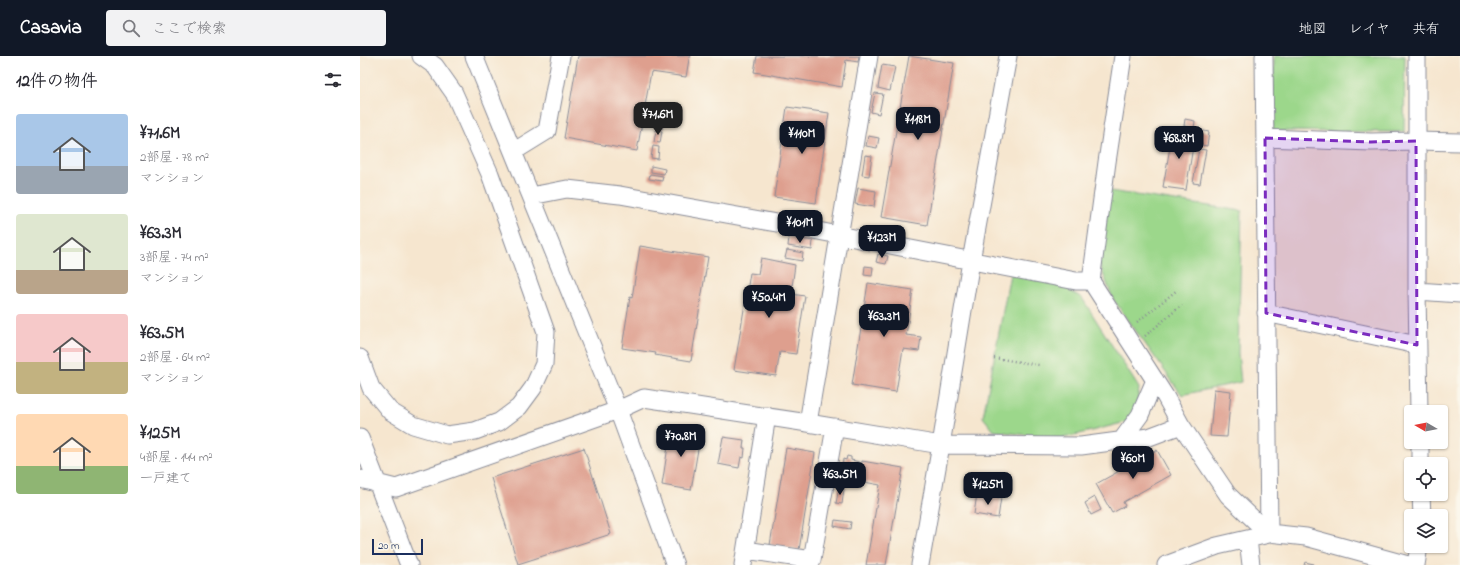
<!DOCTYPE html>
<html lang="ja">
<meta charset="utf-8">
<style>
:root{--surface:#fff;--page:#f2f2f3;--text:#2b2b33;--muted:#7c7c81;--accent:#111827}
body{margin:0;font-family:"Indie Flower","Klee One",sans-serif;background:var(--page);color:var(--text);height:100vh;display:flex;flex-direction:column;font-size:15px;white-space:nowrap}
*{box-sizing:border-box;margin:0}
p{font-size:13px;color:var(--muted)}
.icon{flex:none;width:22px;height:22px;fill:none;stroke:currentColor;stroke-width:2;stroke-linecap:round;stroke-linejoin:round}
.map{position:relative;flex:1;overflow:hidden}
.sheet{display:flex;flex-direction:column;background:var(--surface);width:360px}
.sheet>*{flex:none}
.needle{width:26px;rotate:279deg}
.fabs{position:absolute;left:1044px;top:349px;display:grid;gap:8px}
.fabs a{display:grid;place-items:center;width:44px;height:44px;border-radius:4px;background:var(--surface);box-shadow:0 1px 3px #0004;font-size:20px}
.scale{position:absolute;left:12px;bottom:10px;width:51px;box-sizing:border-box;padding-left:4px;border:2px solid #1b2f5e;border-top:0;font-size:11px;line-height:14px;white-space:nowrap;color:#1b2f5e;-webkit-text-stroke:3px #fbf7ec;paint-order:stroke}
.price{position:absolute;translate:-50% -34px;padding:0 9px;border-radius:8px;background:var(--accent);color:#fff;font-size:13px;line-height:26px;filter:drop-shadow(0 1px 2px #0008)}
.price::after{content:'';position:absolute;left:50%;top:24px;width:12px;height:9px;margin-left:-6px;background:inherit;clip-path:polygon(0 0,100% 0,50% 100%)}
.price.active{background:#222;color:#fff}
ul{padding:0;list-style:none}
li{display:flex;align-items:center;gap:12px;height:100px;padding:0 16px}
li span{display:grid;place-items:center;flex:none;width:112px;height:80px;border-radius:4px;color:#555}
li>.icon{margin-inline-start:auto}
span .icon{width:48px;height:48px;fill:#fffc;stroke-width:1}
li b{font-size:17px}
h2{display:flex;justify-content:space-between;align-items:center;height:48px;padding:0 16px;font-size:17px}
header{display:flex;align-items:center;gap:24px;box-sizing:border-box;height:56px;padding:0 20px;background:var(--accent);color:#fff}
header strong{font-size:19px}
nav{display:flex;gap:22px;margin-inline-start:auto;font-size:14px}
.search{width:280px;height:36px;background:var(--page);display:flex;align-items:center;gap:10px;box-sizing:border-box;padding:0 14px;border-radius:4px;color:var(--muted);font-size:15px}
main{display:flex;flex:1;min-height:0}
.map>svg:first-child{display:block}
.green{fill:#9cd78b;stroke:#5c8374}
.building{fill:#de9f8e}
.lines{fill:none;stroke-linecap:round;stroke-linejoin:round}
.minor-casing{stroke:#888a96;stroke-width:19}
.path{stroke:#888a96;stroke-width:2.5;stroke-dasharray:1 3;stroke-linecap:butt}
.minor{stroke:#fff;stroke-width:17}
.marked{fill:#7b2cbf;fill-opacity:0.2;stroke:#7b2cbf;stroke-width:3;stroke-dasharray:8 5;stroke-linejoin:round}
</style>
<header>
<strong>Casavia</strong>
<div class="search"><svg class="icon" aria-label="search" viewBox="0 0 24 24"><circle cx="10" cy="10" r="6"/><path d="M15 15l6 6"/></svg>ここで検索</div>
<nav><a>地図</a><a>レイヤ</a><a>共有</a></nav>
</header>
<main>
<section class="sheet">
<h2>12件の物件<svg class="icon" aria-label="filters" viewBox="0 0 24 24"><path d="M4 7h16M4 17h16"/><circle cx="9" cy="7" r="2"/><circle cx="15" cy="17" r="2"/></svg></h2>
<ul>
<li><span style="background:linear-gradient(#a9c7e8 65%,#9aa5b1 0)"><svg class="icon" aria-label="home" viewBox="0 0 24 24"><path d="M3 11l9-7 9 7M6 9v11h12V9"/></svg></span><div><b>¥71.6M</b><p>2部屋 · 78 m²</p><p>マンション</p></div></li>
<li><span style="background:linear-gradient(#dfe7d0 70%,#b9a48a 0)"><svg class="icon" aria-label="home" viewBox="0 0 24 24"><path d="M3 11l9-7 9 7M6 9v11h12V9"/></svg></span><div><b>¥63.3M</b><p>3部屋 · 74 m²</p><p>マンション</p></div></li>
<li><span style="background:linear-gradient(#f6c9c9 60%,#c2b280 0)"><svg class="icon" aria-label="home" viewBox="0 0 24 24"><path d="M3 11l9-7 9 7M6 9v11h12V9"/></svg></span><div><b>¥63.5M</b><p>2部屋 · 64 m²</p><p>マンション</p></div></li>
<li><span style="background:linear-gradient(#ffd9b3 65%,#8fb573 0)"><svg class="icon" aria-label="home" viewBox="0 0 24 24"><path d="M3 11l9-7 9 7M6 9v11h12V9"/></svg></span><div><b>¥125M</b><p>4部屋 · 144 m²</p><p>一戸建て</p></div></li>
</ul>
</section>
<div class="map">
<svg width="1100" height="509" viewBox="0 0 1100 509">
<rect width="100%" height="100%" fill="#fbf7ec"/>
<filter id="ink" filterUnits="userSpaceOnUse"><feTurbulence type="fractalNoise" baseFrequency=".025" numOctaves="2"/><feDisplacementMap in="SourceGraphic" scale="8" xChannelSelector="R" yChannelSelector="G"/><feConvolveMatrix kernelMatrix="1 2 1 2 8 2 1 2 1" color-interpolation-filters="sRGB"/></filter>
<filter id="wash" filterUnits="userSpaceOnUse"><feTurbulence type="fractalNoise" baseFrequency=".012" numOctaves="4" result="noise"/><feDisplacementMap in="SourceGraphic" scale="16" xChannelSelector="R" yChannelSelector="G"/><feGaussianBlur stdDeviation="0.9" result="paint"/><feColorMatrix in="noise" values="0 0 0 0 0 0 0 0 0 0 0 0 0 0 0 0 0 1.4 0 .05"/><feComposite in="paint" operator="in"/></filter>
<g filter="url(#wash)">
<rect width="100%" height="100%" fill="#f6e6cf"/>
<!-- green -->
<path class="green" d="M914,0H1045L1044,76L913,75Z
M750,135L882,155L878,298L881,326L822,339L753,243L739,207Z
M650,218L699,228L722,242L779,332L777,351L766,366L700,383L634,375L623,361Z"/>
<g id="blocks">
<!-- building -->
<path class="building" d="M218,0H331L329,3L326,21L291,16L277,95L204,82Z
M397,0H499L498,6L486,4L482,31L394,16Z
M549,0L594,7L567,169L521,161Z
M522,9L535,11L530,35L518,32Z
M515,37L523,38L519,58L511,56Z
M427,51L469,57L456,147L414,141Z
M298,60L304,61L302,73L296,72Z
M825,63L835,65L834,72L824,70Z
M296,74L302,75L300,87L294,86Z
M813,74L835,78L826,134L803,131Z
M839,74L849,76L847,90L836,88Z
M508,80L519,82L517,92L506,90Z
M293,90L299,91L298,103L291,102Z
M839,93L846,94L840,128L833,127Z
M505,99L512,100L509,120L502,119Z
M291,110L305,113L304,118L291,116Z
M290,118L303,120L302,125L289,123Z
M498,132L516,135L514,151L495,148Z
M429,181L453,185L452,194L428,190Z
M280,190L348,201L331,305L295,299L296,297L262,292L270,241L272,242Z
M427,194L443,197L442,205L425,202Z
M518,198L528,200L526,208L516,206Z
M401,202L435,209L431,238L445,240L436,298L420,296L416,320L374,314L390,217L398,218Z
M505,210L513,211L512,220L504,219Z
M508,227L553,234L546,279L561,281L559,295L543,293L536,336L492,329Z
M854,333L871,335L867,381L850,380Z
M311,371L341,376L331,434L302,429Z
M363,381L384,384L383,392H385L384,402L381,401L379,412L358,408Z
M224,392L251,478L158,508L131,422Z
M426,392L455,397L439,494L410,489Z
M797,394L811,419L763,446L765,450L752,457L736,428Z
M487,400L491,401V404L499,406L497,417L482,414L483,403L486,404Z
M502,405L543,412L526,509H506L520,429L499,425Z
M481,420H487L486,430L479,429Z
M628,424L643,426L641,437L626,435Z
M479,432L484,433L482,448L476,447Z
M617,438L641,442L638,462L614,458Z
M735,441L741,454L731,459L725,447Z
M475,464L491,466L490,473L474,470Z
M945,506L954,508V509H944Z"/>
</g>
</g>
<g filter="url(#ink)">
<use href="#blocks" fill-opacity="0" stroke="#888a96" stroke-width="1"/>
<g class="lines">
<!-- minor casing -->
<g class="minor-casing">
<path id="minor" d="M114,0L258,354L315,509
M763,0L747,106L731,225L805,340L821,369L868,439L909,478
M904,0L909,478
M1057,0V235L1059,356
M905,82L1011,86L1056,85L1100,86
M153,96L187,75L201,0
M171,140L207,133L260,139L422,168L716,225H731
M1057,235L1100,238
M906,257L1057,289
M0,302L11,332L30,355L53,369L87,379L115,375L139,366L159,351L173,332L184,308L186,276L130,118L94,37L75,10L61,0
M448,367L509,0
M0,382L49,509
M761,385L780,359L795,324
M1060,386V408
M0,423L36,432L258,354L284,342L448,367L581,389L721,390L789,381L821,369
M1061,438L1062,460
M909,477L946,481L1048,509
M888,483L891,509
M386,494L452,504L475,371
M383,509L407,360
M560,509L581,389L611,205L648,0
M806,509L857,490L909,478
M1056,509L1059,490"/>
</g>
<!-- path -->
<path class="path" d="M777,266L816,235
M785,280L822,249
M634,302L679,309"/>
<!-- minor -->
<use href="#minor" class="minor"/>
</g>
</g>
<!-- marked area -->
<path class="marked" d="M905,82L1011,86L1056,85L1057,289L906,257Z"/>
</svg>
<div class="fabs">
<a><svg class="needle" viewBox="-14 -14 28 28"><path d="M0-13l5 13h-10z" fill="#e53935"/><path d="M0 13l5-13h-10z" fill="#7c7c81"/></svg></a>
<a><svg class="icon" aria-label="locate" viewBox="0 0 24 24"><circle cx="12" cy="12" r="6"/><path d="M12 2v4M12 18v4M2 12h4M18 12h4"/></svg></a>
<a><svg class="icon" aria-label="layers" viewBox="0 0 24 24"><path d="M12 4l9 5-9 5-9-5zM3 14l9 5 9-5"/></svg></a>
</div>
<div class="scale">20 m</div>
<b class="price active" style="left:298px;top:80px">¥71.6M</b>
<b class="price" style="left:558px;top:85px">¥118M</b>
<b class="price" style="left:442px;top:99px">¥110M</b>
<b class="price" style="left:819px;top:104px">¥68.8M</b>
<b class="price" style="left:440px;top:188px">¥101M</b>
<b class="price" style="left:522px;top:203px">¥123M</b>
<b class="price" style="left:409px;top:263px">¥50.4M</b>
<b class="price" style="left:524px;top:282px">¥63.3M</b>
<b class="price" style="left:321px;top:402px">¥70.8M</b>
<b class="price" style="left:773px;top:424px">¥60M</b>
<b class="price" style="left:480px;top:440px">¥63.5M</b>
<b class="price" style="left:628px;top:450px">¥125M</b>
</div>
</main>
